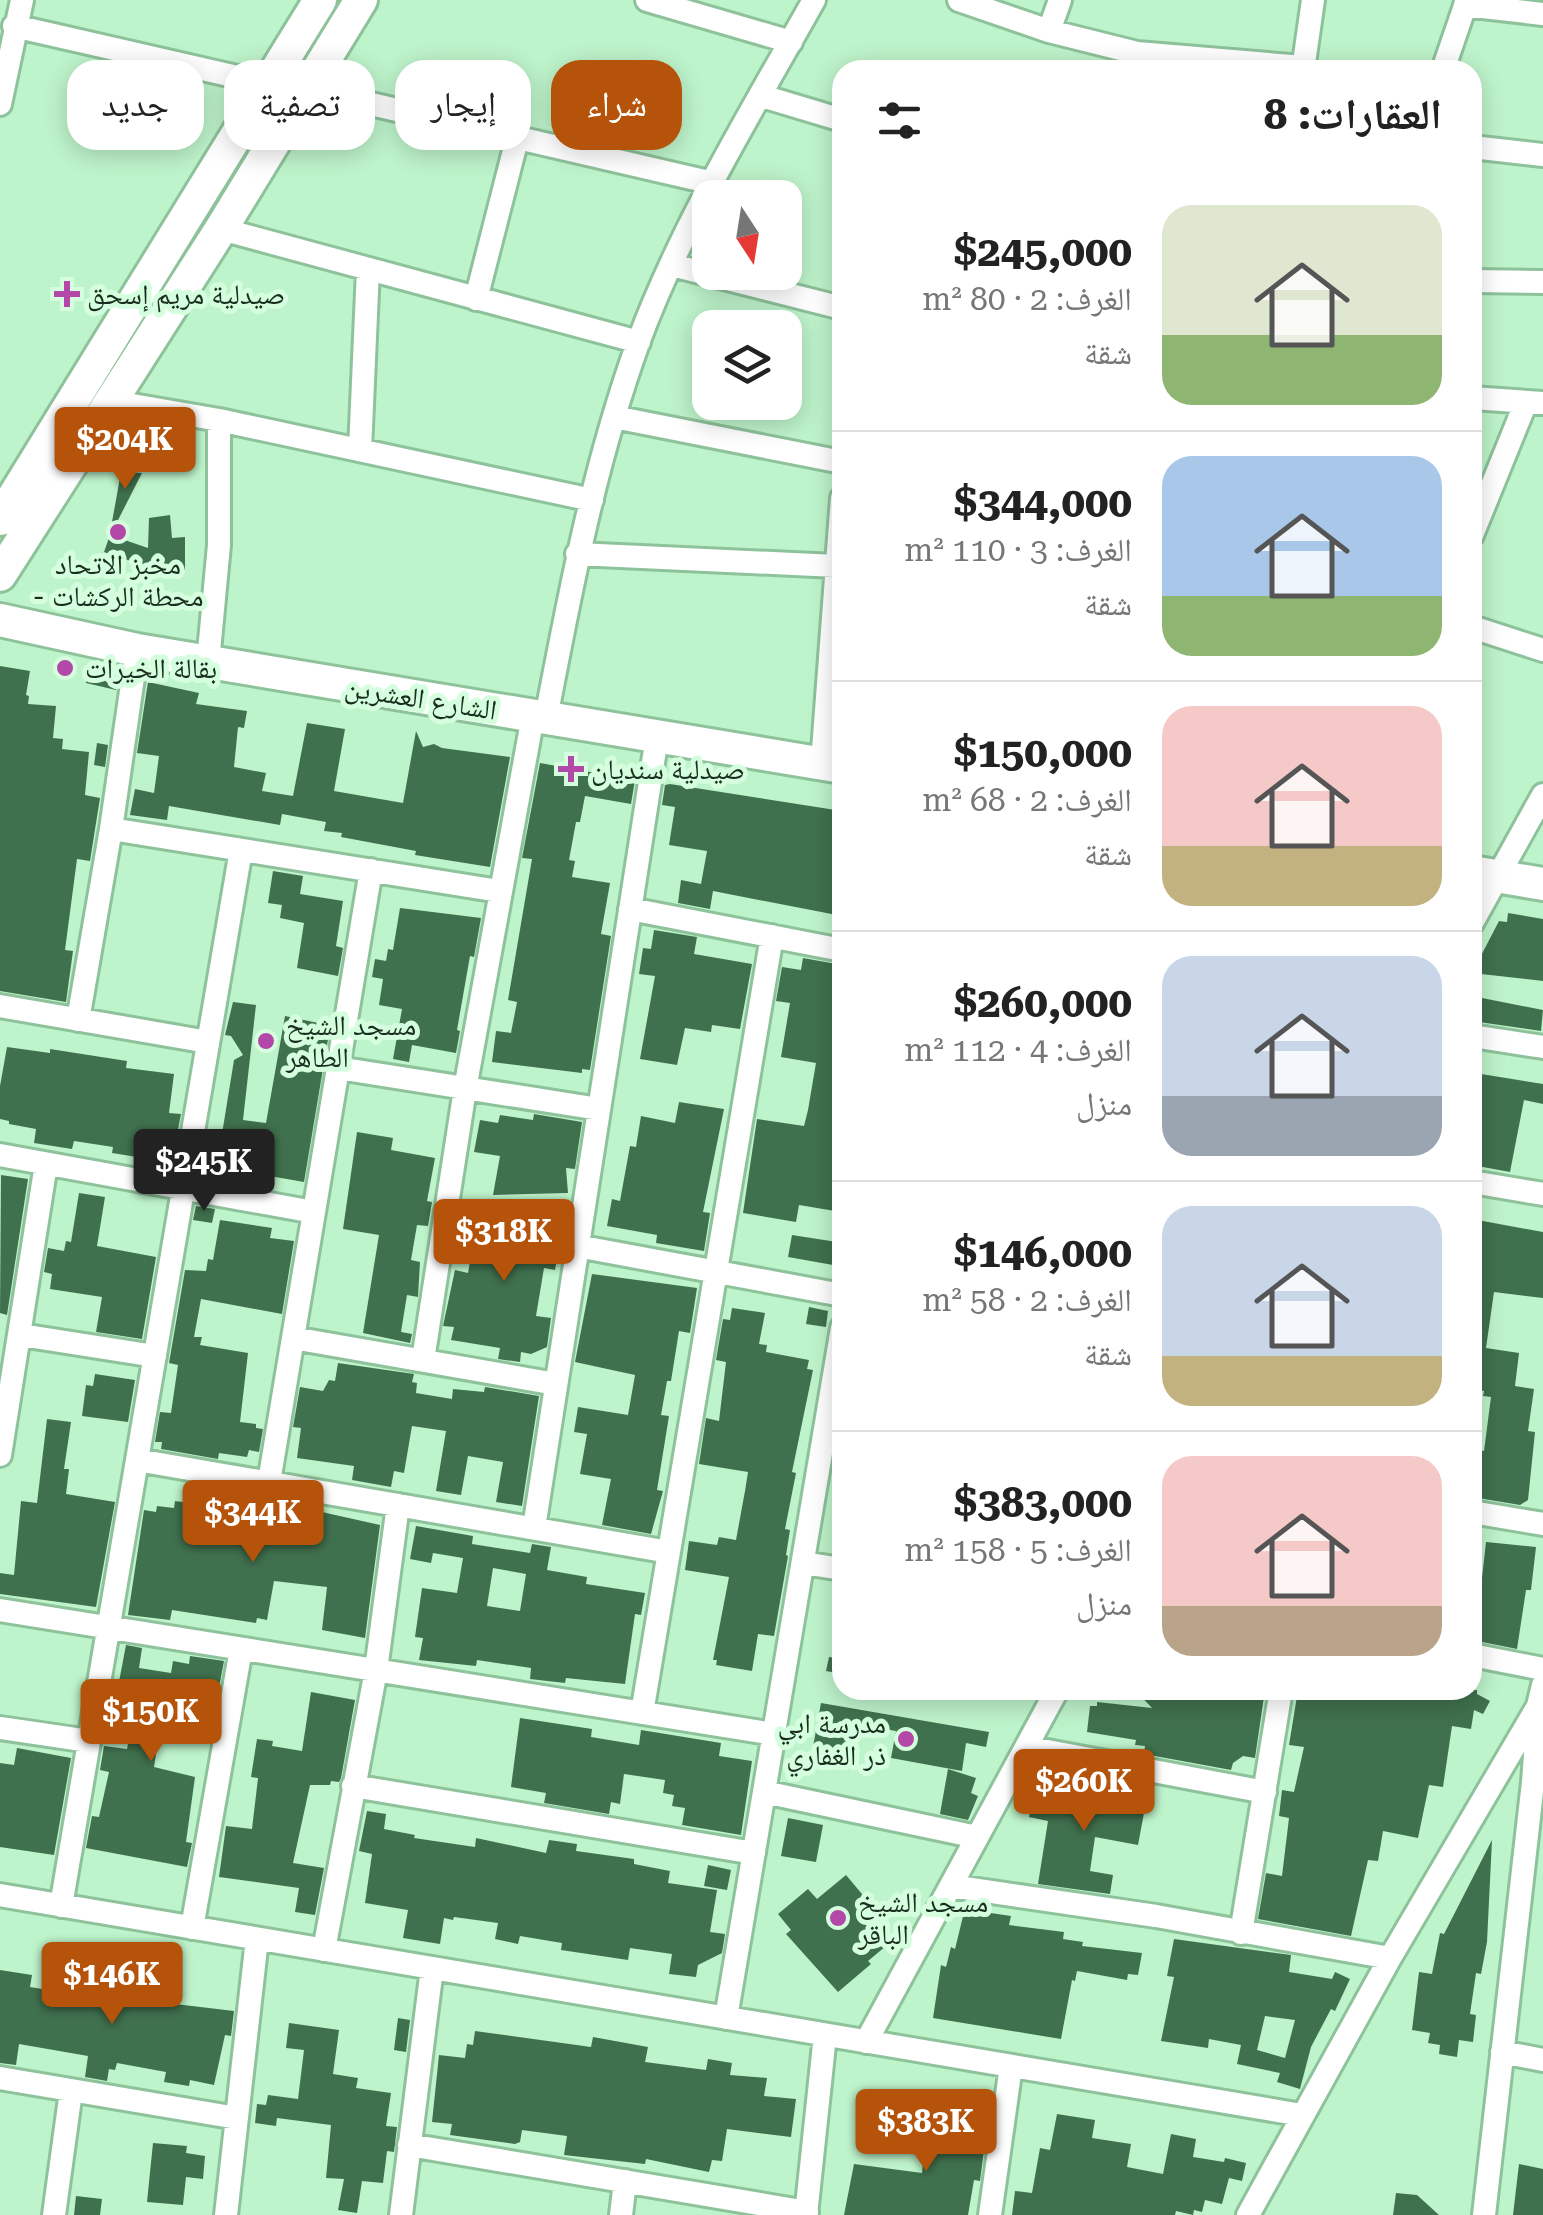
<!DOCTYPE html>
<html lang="ar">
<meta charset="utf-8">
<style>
:root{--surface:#fff;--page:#f6f6f6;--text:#222;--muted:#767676;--line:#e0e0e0;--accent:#b45309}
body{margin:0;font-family:"Roboto Serif","Noto Naskh Arabic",serif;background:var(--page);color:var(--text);direction:rtl;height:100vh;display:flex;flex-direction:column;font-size:38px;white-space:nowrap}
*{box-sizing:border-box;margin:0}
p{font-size:32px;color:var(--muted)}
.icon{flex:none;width:55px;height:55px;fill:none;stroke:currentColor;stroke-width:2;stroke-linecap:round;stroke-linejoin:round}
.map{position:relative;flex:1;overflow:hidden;direction:ltr}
.side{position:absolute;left:832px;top:60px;width:650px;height:1640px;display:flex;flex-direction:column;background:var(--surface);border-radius:30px;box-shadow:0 5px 25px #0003;direction:rtl}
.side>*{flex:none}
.top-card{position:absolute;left:30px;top:60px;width:652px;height:90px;direction:rtl;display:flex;gap:20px}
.needle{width:65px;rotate:168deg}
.controls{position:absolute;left:692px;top:180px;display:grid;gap:20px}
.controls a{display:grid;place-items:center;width:110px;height:110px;border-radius:20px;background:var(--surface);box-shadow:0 5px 25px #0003;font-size:50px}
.price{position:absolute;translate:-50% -85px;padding:0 22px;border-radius:10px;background:var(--accent);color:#fff;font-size:32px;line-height:65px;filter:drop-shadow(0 2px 5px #0008)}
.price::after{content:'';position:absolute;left:50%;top:60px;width:30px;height:22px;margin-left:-15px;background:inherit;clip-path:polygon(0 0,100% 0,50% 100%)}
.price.selected{background:#222;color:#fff}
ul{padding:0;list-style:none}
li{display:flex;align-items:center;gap:30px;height:250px;padding:0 40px}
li+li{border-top:2px solid var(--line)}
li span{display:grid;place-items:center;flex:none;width:280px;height:200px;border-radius:30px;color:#555}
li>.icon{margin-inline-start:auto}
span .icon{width:120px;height:120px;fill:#fffc;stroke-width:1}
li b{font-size:42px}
h2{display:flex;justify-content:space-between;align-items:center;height:120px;padding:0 40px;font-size:42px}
.chip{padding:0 35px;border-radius:30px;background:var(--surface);box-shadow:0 5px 25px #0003;font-size:35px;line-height:90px}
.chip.selected{background:var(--accent);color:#fff}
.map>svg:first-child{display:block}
.building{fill:#40714e;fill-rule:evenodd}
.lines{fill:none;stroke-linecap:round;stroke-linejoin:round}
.street-casing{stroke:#8ec29b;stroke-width:28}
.secondary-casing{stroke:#8ec29b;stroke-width:38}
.street{stroke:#fff;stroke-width:22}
.secondary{stroke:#fff;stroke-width:32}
.poi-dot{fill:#b348a8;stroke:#d4fedd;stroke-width:4}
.labels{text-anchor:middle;stroke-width:10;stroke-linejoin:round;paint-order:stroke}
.poi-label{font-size:28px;fill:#192e1f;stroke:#d4fedd;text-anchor:start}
.street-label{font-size:28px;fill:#192e1f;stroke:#d4fedd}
</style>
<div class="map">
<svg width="1543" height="2215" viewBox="0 0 1543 2215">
<rect width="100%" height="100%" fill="#bef4cb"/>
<!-- building -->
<path class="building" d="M121,472L142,473L116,524L112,522Z
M170,515L172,538L185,537V570H157L104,552L110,535L148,548L149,518Z
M0,666L30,671L26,695L29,696L28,704L56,706L53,738L63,739L62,749L89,752L85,795L100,798L90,861L77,859L65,950L73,951L66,1002L0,991Z
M89,670L118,675L116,690L86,683Z
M148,682L199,693L196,704L247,711L244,728L238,727L234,767L266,773L262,791L293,796L307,723L345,729L334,791L403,803L416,731L423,747L434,744L442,748L510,757L490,867L415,855L416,851L341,837L342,833L324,831L326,822L282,814L280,825L169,806L167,820L130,815L135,789L154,793L159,756L137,753Z
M97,743L108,745L105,767L94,765Z
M540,763L635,780L631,804L585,796L580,822H576L569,860L575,861L572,877L610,883L601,934L611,936L590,1070L582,1069V1073L492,1062L496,1031L511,1033L517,1002L508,1000L532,859L522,858Z
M670,784L842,811L838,837H842V916L713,891L710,909L678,903L681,880L701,884L707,851L669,845L675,807L662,805L665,785Z
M273,871L303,876L300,894L343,901L336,946L343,948L338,976L297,968L304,923L280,918L282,905L268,903Z
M400,908L481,918L474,957L470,956L457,1030L460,1031L456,1053L412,1045L409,1062L393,1059L402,1009L379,1005L383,979L372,977L375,959L386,961L388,949L393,950Z
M1508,913L1543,919V981L1472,973L1499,921L1507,922Z
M654,930L697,937L694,954L752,964L740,1029L712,1025L711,1032L685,1028L677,1065L640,1059L655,976L639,974L643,948L651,949Z
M803,958L842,965V1189L839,1188L835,1211L799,1205L796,1222L743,1213L757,1119L804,1126L808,1110L816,1063L781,1057L790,1003L776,1001L782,967L801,970Z
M1472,996L1543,1010L1541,1031L1472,1021Z
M233,1002L256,1005L243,1120L266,1123L285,1016L323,1024L321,1038L328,1039L304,1182L252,1173L251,1180L222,1176L224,1162L204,1159L208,1131L222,1134L234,1060L243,1055L231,1036L225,1035Z
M7,1047L50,1053V1049L127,1061L126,1068L174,1074L169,1113L181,1114L170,1171L155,1168L156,1160L112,1153L113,1147L74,1141L72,1149L34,1143L36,1129L9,1124V1121L0,1119V1086Z
M1475,1073L1543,1084V1104L1524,1100L1510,1172L1472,1165Z
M679,1102L724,1109L703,1212L710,1213L704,1251L656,1243L657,1235L607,1226L612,1199L620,1201L630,1146L636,1147L641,1116L675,1123Z
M534,1114L582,1122L575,1169L566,1168L568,1193L493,1195L500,1156L474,1152L480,1120L498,1123L500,1115L533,1120Z
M357,1132L393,1138L391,1150L435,1158L427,1201L432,1202L428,1226L417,1225L411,1260L420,1262L418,1297L407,1295L401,1332L412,1334L410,1343L363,1333L379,1235L343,1229Z
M1,1175L28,1179L7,1315L0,1313Z
M79,1193L105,1197L97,1246L156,1257L142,1339L96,1332L102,1297L50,1289L52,1274L44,1272L48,1248L64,1251L66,1241L71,1242Z
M196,1206L215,1209L212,1223L193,1220Z
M471,1209L563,1224L555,1270L544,1268L536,1316L551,1318L547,1347L531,1354L521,1352L520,1362L498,1359L500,1348L451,1340L454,1327L443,1326L455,1270L468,1273L475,1234L467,1232Z
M1472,1219L1543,1232V1298L1494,1292L1486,1348L1519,1353L1515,1386L1534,1389L1528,1431L1535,1432L1528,1500L1520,1505L1472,1497V1449L1484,1451L1491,1397L1483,1396L1484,1391L1472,1389Z
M220,1220L272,1228L270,1238L294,1241L282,1314L201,1299L194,1337H202L200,1345L248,1353L240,1422L256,1424V1428L263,1429L259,1452L249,1450L247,1457L219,1453L218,1459L161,1449L162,1442H155L160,1412L171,1413L178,1365L169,1363L185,1270L206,1271L208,1259L213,1260Z
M792,1235L837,1242L833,1265L788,1257Z
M592,1274L697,1288L690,1333L679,1331L671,1381H667L661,1415L669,1416L657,1490L663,1491L651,1534L602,1525L611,1479L580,1474L587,1434L574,1432L578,1407L628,1415L635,1375L575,1362Z
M809,1307L828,1311L826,1327L806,1324Z
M732,1308L765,1313L759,1344L767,1345L766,1352L809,1360L807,1369L813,1370L792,1472L796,1473L785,1529L790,1530L786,1555L788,1556L774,1636L758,1634L752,1671L716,1665L717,1660H713L729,1577L685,1570L689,1541L717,1545L719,1537L736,1540L745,1491L748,1472L699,1464L706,1418L719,1421L726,1362L716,1360L723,1319L730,1320Z
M338,1363L414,1374L412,1382L417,1383L416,1393L452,1399L453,1389L484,1392L485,1387L539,1396L522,1506L496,1502L503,1462L468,1456L461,1495L436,1491L446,1431L412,1426L404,1473L394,1471L391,1487L352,1480L354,1466L297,1458L301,1428L293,1427L300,1387L323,1391L329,1380L335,1381Z
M95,1374L135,1380L128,1422L82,1416L86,1385L93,1386Z
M47,1419L71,1422L64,1469H69L66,1494L115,1502L96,1607L0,1594V1573L14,1575L21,1501L37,1503Z
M175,1501L190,1503L188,1512L291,1526L295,1506L380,1525L365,1638L322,1630L327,1587L274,1581L267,1620L257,1618L256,1623L172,1610L170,1620L128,1615L144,1510L156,1512L157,1506L174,1508Z
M416,1526L473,1536L472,1544L530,1553L532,1544L551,1547L547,1570L587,1577L586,1584L645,1593L641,1615L635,1614L625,1684L566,1678L565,1683L530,1679L531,1668L477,1660L476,1666L419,1660L423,1638L415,1637L422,1588L457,1593L463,1558L433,1553L431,1563L410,1559ZM493,1568L526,1574L520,1611L487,1606Z
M1486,1542L1536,1547L1531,1590H1526L1517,1649L1472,1640L1473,1577L1482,1578Z
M126,1645L142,1648L139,1668L171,1673L173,1661L189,1664L190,1656L224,1661L215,1709L177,1701L175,1711L164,1709L156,1754L154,1767L195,1777L186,1842L192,1843L187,1867L86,1848L92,1816L99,1817L109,1772L100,1770L104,1746L127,1749L134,1711L114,1708Z
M829,1657L842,1659V1674L826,1671Z
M1135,1690H1265L1255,1758L1243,1756L1233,1763L1231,1770L1144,1754L1145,1746L1135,1745L1136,1740L1087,1732L1090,1706H1097V1702L1152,1708Z
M1298,1690H1477V1694L1490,1701L1483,1714L1474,1710L1471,1729L1452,1726L1443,1787L1429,1785L1418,1838L1383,1831L1378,1861L1368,1860L1351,1936L1258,1919L1266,1873L1282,1876L1289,1818L1279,1816L1282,1790L1294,1792L1304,1747L1289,1745Z
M311,1692L355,1700L341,1778L339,1782L331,1781L330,1785H310L293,1863L324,1868L315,1915L295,1912L299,1888L219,1877L226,1826L252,1829L258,1778L251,1777L257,1739L273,1741L272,1746L302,1751Z
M821,1703L989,1732L986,1747L966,1743L962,1771L891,1758L896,1731L856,1724L852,1753L813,1747Z
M520,1718L592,1729L591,1737L639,1745L641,1730L721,1743L719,1756L752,1761L741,1835L682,1825L685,1808L672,1806L674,1795L663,1793L665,1780L624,1774L620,1804L611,1802L609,1814L544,1803L546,1793L511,1787Z
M17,1748L71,1758L54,1855L0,1847V1763L14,1765Z
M948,1769L976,1778L971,1793L978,1796L968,1820L940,1814Z
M1103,1789L1147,1797L1138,1845L1095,1837L1090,1871L1113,1875L1110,1894L1038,1884L1048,1821L1029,1817L1034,1795L1045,1797L1047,1790L1102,1797Z
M367,1811L386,1814L384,1829L415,1835L414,1838L475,1847L476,1838L546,1853L549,1840L577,1844L576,1851L634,1859V1864L670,1871L668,1883L717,1890L710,1932L725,1934L722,1953L698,1965L696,1977L669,1974L672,1954L630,1948L628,1960L561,1950L562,1943L520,1936L518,1944L495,1939L498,1923L454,1917L453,1920L444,1918L440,1944L403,1938L408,1910L365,1903L372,1854L359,1851Z
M788,1818L823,1825L816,1862L781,1856Z
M1492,1840L1487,1942L1481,1974L1476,1973L1470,2014L1476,2015L1473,2042L1459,2040L1457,2057L1439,2054L1440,2045L1428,2043L1430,2033L1412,2030L1419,1972L1432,1974L1440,1933L1444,1934Z
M708,1865L731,1870L727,1890L704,1886Z
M846,1875L877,1912L866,1922L886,1946L868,1961L871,1964L838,1992L786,1934L791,1930L778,1914L808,1889L817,1899Z
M966,1904L985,1909L984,1912L1011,1916L1009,1925L1064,1932L1063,1939L1083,1942L1082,1946L1142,1953L1138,1975L1128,1974L1127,1980L1077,1971L1075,1981L1072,1980L1061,2039L933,2018L941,1965L946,1967L951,1947L955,1949Z
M1174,1939L1291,1955L1289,1972L1332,1979L1335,1972L1350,1979L1335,2011L1331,2009L1311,2047L1300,2089L1277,2082L1280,2073L1237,2064L1241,2045L1209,2039L1208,2048L1161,2041L1174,1977L1167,1976ZM1265,2016L1295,2020L1285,2058L1257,2050Z
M88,1951L115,1956L108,1996L234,2011L231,2036L225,2035L214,2085L190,2080L189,2086L164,2082L166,2072L117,2063L115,2070L109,2069L107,2081L85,2077L88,2056L19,2044L16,2065L0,2063V1970L32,1975L30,1987L79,1995Z
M398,2018L410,2020L406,2052L394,2050Z
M289,2023L339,2030L333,2074L358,2078L356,2088L391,2093L386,2126L397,2127L394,2152L387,2151L383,2183L362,2181L357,2213L338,2210L344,2179L326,2178L331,2125L277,2118L276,2126L255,2123L257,2104L266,2105L268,2095L298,2099L304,2050L286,2048Z
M475,2031L591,2047L593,2037L648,2047L645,2062L706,2070L708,2059L732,2063L730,2075L767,2078L764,2096L796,2099L791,2137L727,2129L722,2161L712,2160L709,2172L646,2159L645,2164L564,2155L567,2136L522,2130L520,2142L515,2144L450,2135L452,2124L432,2122L439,2055L465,2058L467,2044L473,2045Z
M924,2113L988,2119L980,2181L974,2180L968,2215H844L854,2164L922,2173L926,2130H923Z
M1057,2114L1095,2120L1092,2138L1131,2144L1127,2167L1163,2174L1171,2134L1196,2139L1193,2157L1224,2162L1225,2158L1246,2163L1242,2181L1229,2178L1222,2204L1205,2200L1202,2212L1194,2210L1193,2215L1176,2211L1175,2215H1012L1015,2191L1032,2193L1040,2148L1050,2150Z
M153,2143L187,2146L186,2153L205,2156L203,2179L186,2177L183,2205L147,2202Z
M1519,2164L1543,2169V2215H1513Z
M1396,2193L1417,2195L1439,2215H1393Z
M76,2196L102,2199L100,2215H74Z"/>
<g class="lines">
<!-- street casing -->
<g class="street-casing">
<path id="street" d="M647,0L791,42
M959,0L1049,31L1137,53L1303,67
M1465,5L1543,14
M14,26L268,84
M1049,31L1060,0
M1303,70L1313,0
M1443,70L1467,0
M306,89L713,183
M762,96L842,120
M0,104L22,0
M1472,147L1543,155
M221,229L639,342
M672,265L842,308
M1472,281L1543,282
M476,299L517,139
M1472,398L1543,403
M109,401L219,420L592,500
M614,417L842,462
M360,450L368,269
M1472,535L1526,402
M577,554L836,566
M1472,627L1543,650
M208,662L219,545V420
M546,718C570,592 594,465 638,343C681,226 753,109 814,0
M822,764L842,498
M111,829L499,891
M630,909L842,950
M1472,923L1543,795
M0,1006L208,1042
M78,1020L111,829L137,650
M1472,1036L1543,1047
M338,1068L599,1109
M0,1155L314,1212
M1472,1182L1543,1194
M577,1246L842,1295
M21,1335L155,1356
M293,1338L556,1384
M423,1360L465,1089L533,716
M0,1455L46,1164
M137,1460L669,1552
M269,1482L371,870
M1472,1512L1543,1524
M534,1528L657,737
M803,1563L842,1569
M0,1610L774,1734
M1472,1655L1543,1669
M642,1713L772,936
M0,1728L89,1741
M1026,1747L1265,1792
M353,1786L754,1853
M764,1792L977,1837
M951,1886L1156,1916L1390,1958
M0,1895L1302,2115
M61,1906L241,850
M192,1928L241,1649
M1241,1933L1281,1690
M324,1950L376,1670L398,1505
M726,2018L842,1328
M866,2042L1057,1690
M1502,2052L1543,2060
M0,2078L237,2118
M409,2145L807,2212
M54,2215L71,2091
M226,2215L257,1939
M401,2215L432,1968
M621,2215L625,2181
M806,2215L825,2035
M990,2215L1011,2066
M1248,2215L1390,1958L1538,1706L1543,1685
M1484,2215L1533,1782L1538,1714"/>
</g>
<!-- secondary casing -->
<g class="secondary-casing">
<path id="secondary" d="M0,519L320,0
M0,575L221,229L361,0
M0,620L137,650L842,767
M1472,872L1543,884"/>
</g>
<!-- street -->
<use href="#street" class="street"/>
<!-- secondary -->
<use href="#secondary" class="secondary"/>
</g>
<!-- markers -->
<g class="poi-dot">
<path d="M62 279h10v10h10v10h-10v10h-10v-10h-10v-10h10z"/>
<circle cx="118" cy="532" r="10"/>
<circle cx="65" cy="668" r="10"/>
<path d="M566 754h10v10h10v10h-10v10h-10v-10h-10v-10h10z"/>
<circle cx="266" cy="1041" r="10"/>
<circle cx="906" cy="1739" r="10"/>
<circle cx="838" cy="1918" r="10"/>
</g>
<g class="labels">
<!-- poi labels -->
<g class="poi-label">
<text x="87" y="304">صيدلية مريم إسحق</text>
<text x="118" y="574" text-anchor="middle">مخبز الاتحاد<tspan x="118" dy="32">- محطة الركشات</tspan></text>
<text x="85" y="678">بقالة الخيرات</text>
<text x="591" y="779">صيدلية سنديان</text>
<text x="286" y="1035">مسجد الشيخ<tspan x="286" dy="32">الطاهر</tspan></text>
<text x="886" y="1733" text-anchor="end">مدرسة ابي<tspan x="886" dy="32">ذر الغفاري</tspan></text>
<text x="858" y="1912">مسجد الشيخ<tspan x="858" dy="32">الباقر</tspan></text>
</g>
<!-- street labels -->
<g class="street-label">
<text transform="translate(421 698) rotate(9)" y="10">الشارع العشرين</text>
</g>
</g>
</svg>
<div class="controls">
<a><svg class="needle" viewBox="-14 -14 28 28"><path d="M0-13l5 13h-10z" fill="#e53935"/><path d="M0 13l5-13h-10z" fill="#767676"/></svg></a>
<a><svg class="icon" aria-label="layers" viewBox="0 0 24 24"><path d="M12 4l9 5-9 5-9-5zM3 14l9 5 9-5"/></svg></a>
</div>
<b class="price" style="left:125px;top:492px">$204K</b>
<b class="price selected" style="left:204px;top:1214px">$245K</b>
<b class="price" style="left:504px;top:1284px">$318K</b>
<b class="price" style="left:253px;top:1565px">$344K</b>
<b class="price" style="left:151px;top:1764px">$150K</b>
<b class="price" style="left:1084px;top:1834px">$260K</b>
<b class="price" style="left:112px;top:2027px">$146K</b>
<b class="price" style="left:926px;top:2174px">$383K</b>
<div class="top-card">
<a class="chip selected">شراء</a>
<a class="chip">إيجار</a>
<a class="chip">تصفية</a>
<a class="chip">جديد</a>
</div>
<section class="side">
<h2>العقارات: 8<svg class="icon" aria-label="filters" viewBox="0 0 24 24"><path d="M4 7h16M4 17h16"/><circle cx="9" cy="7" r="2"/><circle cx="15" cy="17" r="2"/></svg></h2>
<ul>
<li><span style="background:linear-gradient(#dfe7d0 65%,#8fb573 0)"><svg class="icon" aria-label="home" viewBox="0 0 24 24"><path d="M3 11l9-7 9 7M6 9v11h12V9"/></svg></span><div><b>$245,000</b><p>الغرف: 2 · 80 m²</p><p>شقة</p></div></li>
<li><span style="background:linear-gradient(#a9c7e8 70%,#8fb573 0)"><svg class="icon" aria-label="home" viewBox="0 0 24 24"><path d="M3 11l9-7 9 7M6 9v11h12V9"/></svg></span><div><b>$344,000</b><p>الغرف: 3 · 110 m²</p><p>شقة</p></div></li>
<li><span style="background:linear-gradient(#f6c9c9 70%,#c2b280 0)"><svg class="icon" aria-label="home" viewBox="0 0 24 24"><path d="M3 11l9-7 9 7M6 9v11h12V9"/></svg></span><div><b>$150,000</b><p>الغرف: 2 · 68 m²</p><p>شقة</p></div></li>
<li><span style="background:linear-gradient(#c9d6e8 70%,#9aa5b1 0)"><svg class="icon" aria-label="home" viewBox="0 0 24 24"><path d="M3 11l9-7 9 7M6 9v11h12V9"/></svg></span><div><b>$260,000</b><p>الغرف: 4 · 112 m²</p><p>منزل</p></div></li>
<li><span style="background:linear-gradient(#c9d6e8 75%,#c2b280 0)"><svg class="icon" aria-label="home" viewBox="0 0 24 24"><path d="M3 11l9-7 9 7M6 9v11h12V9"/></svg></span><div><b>$146,000</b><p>الغرف: 2 · 58 m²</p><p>شقة</p></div></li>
<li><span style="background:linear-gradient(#f6c9c9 75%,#b9a48a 0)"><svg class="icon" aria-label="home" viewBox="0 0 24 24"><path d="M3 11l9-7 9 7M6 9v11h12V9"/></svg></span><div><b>$383,000</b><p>الغرف: 5 · 158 m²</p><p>منزل</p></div></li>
</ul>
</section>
</div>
